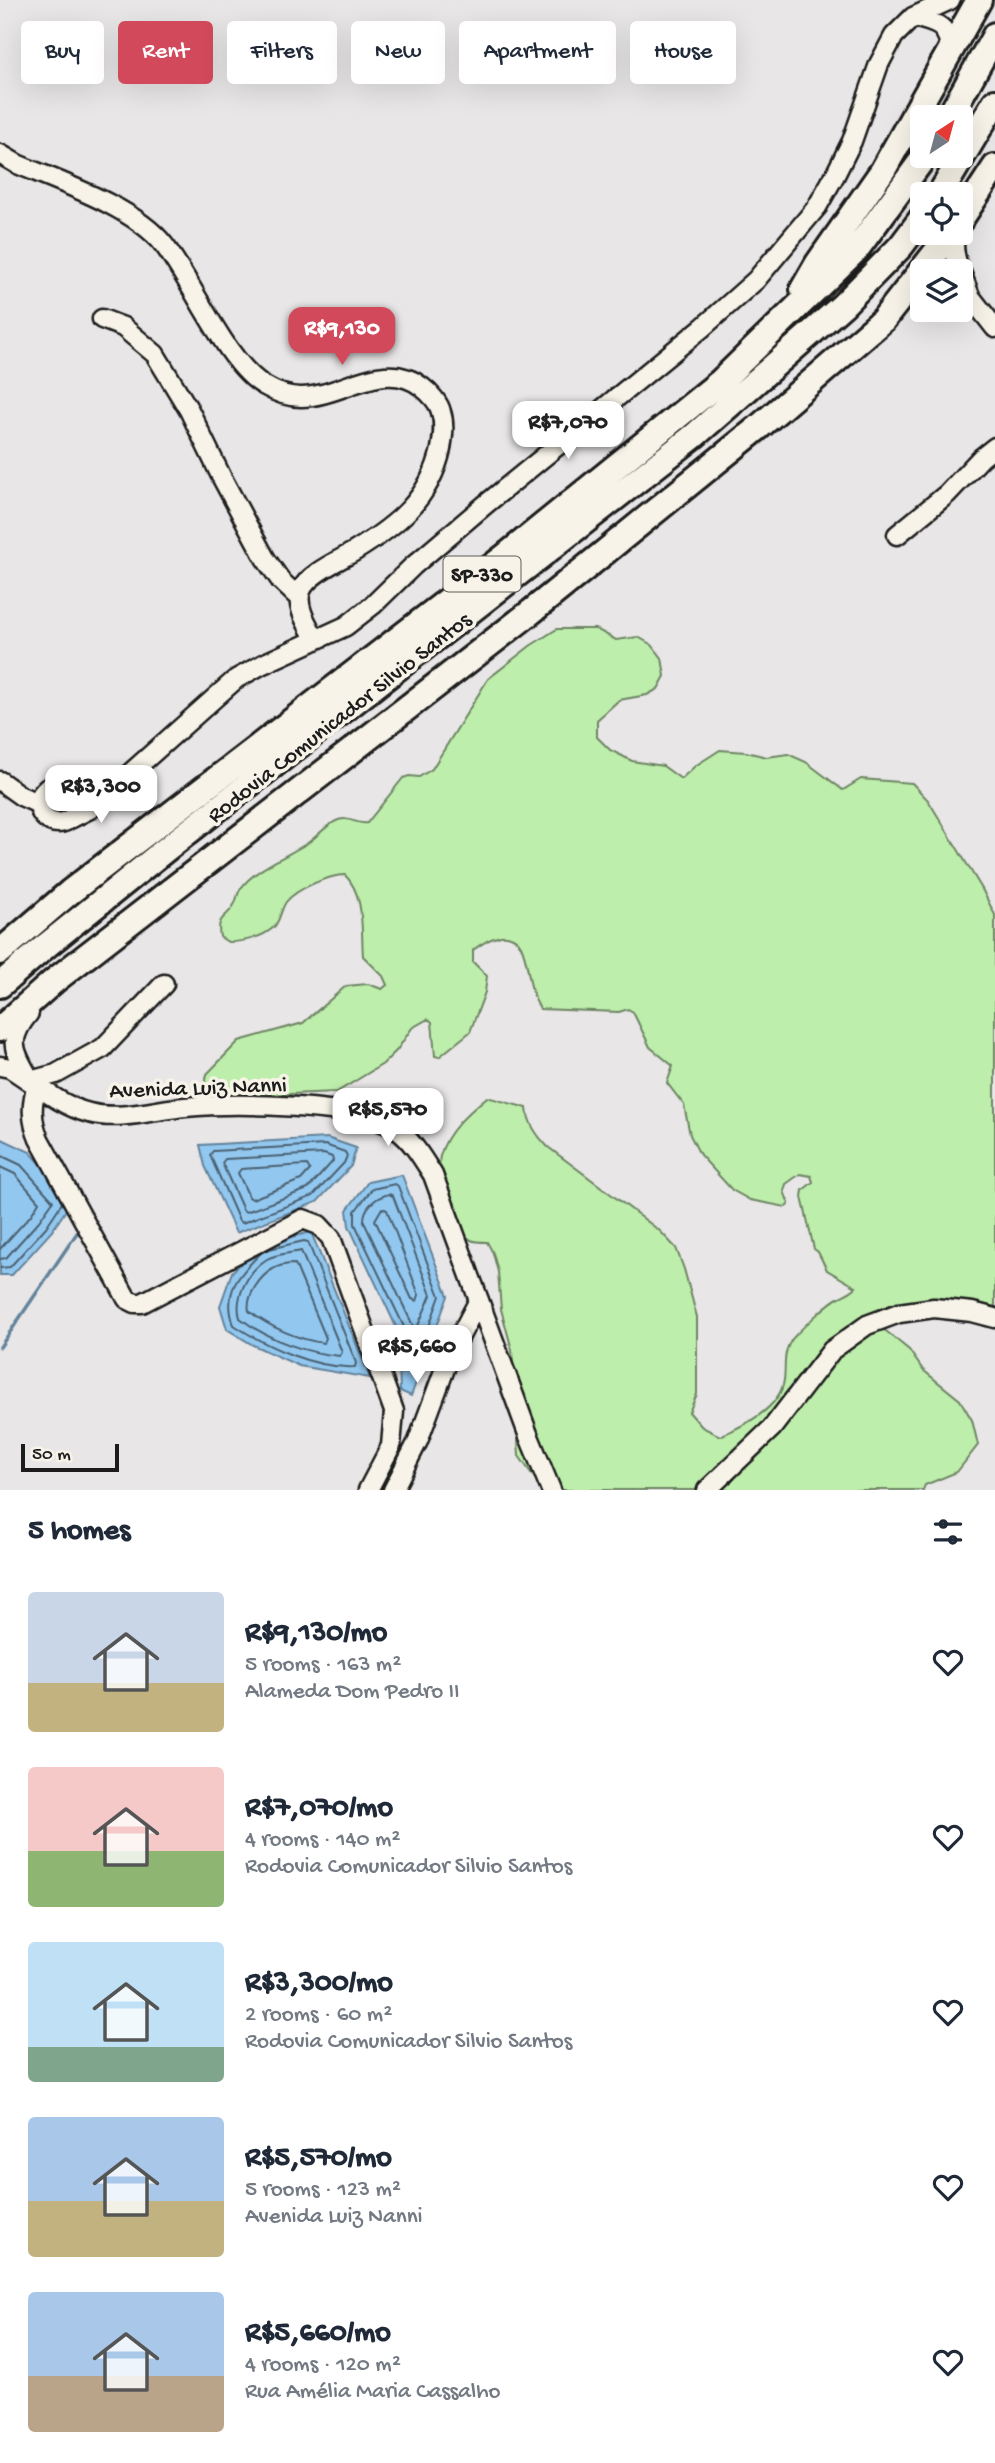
<!DOCTYPE html>
<meta charset="utf-8">
<style>
:root{--surface:#fff;--page:#f6f6f7;--text:#1f2937;--muted:#747a83;--accent:#d1495b}
body{margin:0;font-family:"Gochi Hand",sans-serif;background:var(--page);color:var(--text);height:100vh;display:flex;flex-direction:column;font-size:26px;white-space:nowrap}
*{box-sizing:border-box;margin:0}
p{font-size:23px;color:var(--muted)}
.icon{flex:none;width:38px;height:38px;fill:none;stroke:currentColor;stroke-width:2;stroke-linecap:round;stroke-linejoin:round}
.map{position:relative;height:1490px;overflow:hidden}
.side{display:flex;flex-direction:column;background:var(--surface);flex:1}
.side>*{flex:none}
.top-card{position:absolute;left:21px;top:21px;width:954px;height:63px;display:flex;gap:14px}
.needle{width:46px;rotate:36deg}
.controls{position:absolute;left:910px;top:105px;display:grid;gap:14px}
.controls a{display:grid;place-items:center;width:63px;height:63px;border-radius:7px;background:var(--surface);box-shadow:0 7px 28px #0002;font-size:35px}
.scale{position:absolute;left:21px;bottom:18px;width:98px;box-sizing:border-box;padding-left:7px;border:4px solid #1c1c1c;border-top:0;font-size:19px;line-height:24px;white-space:nowrap;color:#1c1c1c;-webkit-text-stroke:5px #f7f3e8;paint-order:stroke}
.price{position:absolute;translate:-50% -60px;padding:0 16px;border-radius:14px;background:#fff;color:#222;font-size:23px;line-height:46px;filter:drop-shadow(0 2px 4px #0008)}
.price::after{content:'';position:absolute;left:50%;top:42px;width:21px;height:16px;margin-left:-10px;background:inherit;clip-path:polygon(0 0,100% 0,50% 100%)}
.price.selected{background:var(--accent);color:#fff}
ul{padding:0;list-style:none}
li{display:flex;align-items:center;gap:21px;height:175px;padding:0 28px}
li span{display:grid;place-items:center;flex:none;width:196px;height:140px;border-radius:7px;color:#555}
li>.icon{margin-inline-start:auto}
span .icon{width:84px;height:84px;fill:#fffc;stroke-width:1}
li b{font-size:30px}
h2{display:flex;justify-content:space-between;align-items:center;height:84px;padding:0 28px;font-size:30px}
.tag{padding:0 24px;border-radius:7px;background:var(--surface);box-shadow:0 7px 28px #0002;font-size:24px;line-height:63px}
.tag.selected{background:var(--accent);color:#fff}
.map>svg:first-child{display:block}
.green{fill:#beeeac;stroke:#6d8564;stroke-width:2}
.water{fill:#92c8f0;stroke:#63839b;stroke-width:2}
.lines{fill:none;stroke-linecap:round;stroke-linejoin:round}
.shore{stroke:#4b6171;stroke-width:2}
.stream{stroke:#63839b;stroke-width:3.5}
.minor-casing{stroke:#1c1c1c;stroke-width:23}
.highway-casing{stroke:#1c1c1c;stroke-width:30}
.minor{stroke:#f7f3e8;stroke-width:18}
.highway{stroke:#f7f3e8;stroke-width:24}
.labels{text-anchor:middle;stroke-width:7;stroke-linejoin:round;paint-order:stroke}
.shield{fill:#f7f3e8;stroke:#5e5c59;stroke-width:2}
.shield-label{font-size:21px;font-weight:bold;fill:#1c1c1c}
.street-label{font-size:23px;fill:#1c1c1c;stroke:#f7f3e8}
</style>
<div class="map">
<svg width="995" height="1490" viewBox="0 0 995 1490">
<rect width="100%" height="100%" fill="#e8e6e7"/>
<filter id="ink" filterUnits="userSpaceOnUse"><feTurbulence type="fractalNoise" baseFrequency=".0143" numOctaves="2"/><feDisplacementMap in="SourceGraphic" scale="14" xChannelSelector="R" yChannelSelector="G"/><feConvolveMatrix kernelMatrix="1 2 1 2 8 2 1 2 1" color-interpolation-filters="sRGB"/></filter>
<g filter="url(#ink)">
<!-- green -->
<path class="green" d="M557,629H596L616,640L638,637L652,645L662,658L665,676L658,689L647,695L619,700L597,720V737L610,750L632,761L663,766L681,779L695,766L720,750L746,752L767,757L788,754L806,762L843,790L861,779L912,783L928,800L982,889L995,915V1311L866,1322L886,1331L909,1350L923,1370L960,1400L972,1420L978,1445L957,1472L925,1485L923,1490H543L519,1456L512,1350L501,1309L498,1272L493,1253L487,1242C483,1242 475,1242 471,1240C457,1233 436,1170 440,1156C447,1131 468,1113 487,1097L527,1108C528,1124 537,1136 548,1147L660,1231L676,1248L684,1269L697,1317V1394L689,1412L702,1427L720,1436C743,1426 780,1409 784,1380C786,1365 782,1352 793,1338C800,1330 828,1303 838,1298C845,1294 850,1293 856,1287L827,1270L818,1252L814,1249L802,1197L803,1190L813,1182L811,1176L800,1174L786,1184L784,1191L789,1204L786,1207L750,1200L732,1190L700,1155L690,1135L684,1105L667,1083L673,1066L650,1047L633,1012L628,1009L619,1012L540,1009C527,988 530,965 521,946C516,937 506,934 497,937C488,939 480,945 473,950V962L487,976L485,992L470,1032L439,1057L435,1056L432,1022L428,1019L412,1028L397,1050L383,1064L337,1092L242,1096L213,1092L205,1084L207,1074L239,1041L303,1023L346,986L368,984L382,989L387,985L383,976L363,956C361,929 365,895 345,875C329,875 296,889 286,902C281,909 280,921 274,927C262,938 243,942 228,942L220,937C216,915 226,920 234,905C237,900 237,894 240,890C252,870 287,856 306,844C316,838 325,826 336,821C348,815 356,825 367,823L403,778L409,776L419,777L432,769L488,679L530,646Z"/>
<!-- water -->
<path class="water" d="M327,1138L356,1148L351,1166L317,1202L236,1233L205,1166L200,1145Z
M2,1139L30,1152L67,1192L72,1201L52,1231L12,1275H0V1141Z
M402,1175L448,1296L411,1396L400,1391L398,1331L349,1226L347,1210L368,1182Z
M311,1232L370,1378L299,1366L253,1345L227,1329L220,1306L232,1272L260,1245Z"/>
<g class="lines">
<!-- shore -->
<path class="shore" d="M325,1145L345,1152L347,1156L344,1163L313,1196L242,1223L239,1221L210,1155L213,1151Z
M324,1154L332,1157L333,1161L308,1189L246,1212L243,1210L222,1163L225,1159Z
M0,1155L21,1165L53,1201L39,1221L6,1258L0,1259
M307,1165L310,1170L301,1180L252,1199L249,1197L238,1173L241,1169Z
M0,1167L15,1174L39,1202L31,1215L0,1249
M395,1184L398,1186L440,1296L413,1370L410,1372L406,1369L405,1329L355,1224V1211L372,1189Z
M389,1194L393,1196L431,1295L417,1328L413,1326L364,1222C363,1207 376,1197 389,1194Z
M382,1208L387,1210L419,1295L417,1301L412,1299L375,1220Z
M301,1251L342,1352L340,1356C306,1353 268,1340 240,1318C234,1297 248,1271 267,1259C276,1254 291,1253 301,1251Z
M262,1252C239,1274 222,1292 234,1325C267,1347 315,1369 355,1367L356,1363L308,1242L304,1241L265,1250
M295,1264L326,1338L324,1343C299,1340 269,1327 249,1311C246,1296 260,1276 273,1269C279,1265 289,1264 295,1264Z
M0,1268L10,1267L46,1227L62,1203"/>
<!-- stream -->
<path class="stream" d="M0,1347L81,1227"/>
<!-- minor casing -->
<g class="minor-casing">
<path id="minor" d="M913,17C938,23 948,25 951,53
M0,154L17,164C60,182 136,208 164,245C192,281 227,365 265,386C275,392 289,397 301,397C342,397 384,357 422,387C430,393 439,403 441,412C445,424 443,437 441,449C430,499 397,525 355,551C340,560 307,574 301,591C295,607 309,627 316,640
M956,233C952,247 955,258 960,271
M961,272L970,296L995,328
M102,319L123,327L155,354L189,410L222,478L265,558L281,581L299,598
M897,535L947,494L981,458L995,447
M0,781L21,796L39,804
M39 804a19 19 0 1 1 38 0a19 19 0 1 1-38 0Z
M70,819L90,809L236,679L263,664L346,626L373,605L413,566L486,504L702,328L756,280L817,207L835,175L852,141L879,64L894,36L913,17L950,0
M0,1066L10,1068C34,1083 61,1106 89,1113C120,1121 154,1110 185,1107C232,1103 359,1103 396,1129C412,1140 423,1159 433,1175L528,1434L551,1490
M29,1078C13,1049 7,1040 29,1013
M30,1081L56,1074L103,1048L164,984
M37,1085C31,1104 31,1120 39,1139L127,1299L135,1303H142L303,1219L319,1225L331,1238L394,1411L391,1446L368,1490
M393,1490L418,1441L450,1355L479,1300
M707,1490L772,1428L832,1350L867,1325L899,1313L934,1308L972,1312L995,1318"/>
</g>
<!-- highway casing -->
<g class="highway-casing">
<path id="highway" d="M949,117L995,35
M940,194L995,102
M961,219L995,167
M803,289L818,263L883,170L979,0
M0,952L70,892L503,558L720,382L856,250L925,156
M0,985L47,945L165,850L694,436L843,305L901,246L922,218
M0,1029L54,981L531,612L759,427L883,320L951,233"/>
</g>
<!-- minor -->
<use href="#minor" class="minor"/>
<!-- highway -->
<use href="#highway" class="highway"/>
</g>
</g>
<g class="labels">
<!-- shield labels -->
<rect class="shield" x="443.5" y="556.5" width="77" height="35" rx="5"/>
<g class="shield-label">
<text x="482" y="581">SP-330</text>
</g>
<!-- street labels -->
<g class="street-label">
<text transform="translate(338 716) rotate(-38)" y="8">Rodovia Comunicador Silvio Santos</text>
<text transform="translate(198 1086) rotate(-2)" y="8">Avenida Luiz Nanni</text>
</g>
</g>
</svg>
<div class="controls">
<a><svg class="needle" viewBox="-14 -14 28 28"><path d="M0-13l5 13h-10z" fill="#e53935"/><path d="M0 13l5-13h-10z" fill="#747a83"/></svg></a>
<a><svg class="icon" aria-label="locate" viewBox="0 0 24 24"><circle cx="12" cy="12" r="6"/><path d="M12 2v4M12 18v4M2 12h4M18 12h4"/></svg></a>
<a><svg class="icon" aria-label="layers" viewBox="0 0 24 24"><path d="M12 4l9 5-9 5-9-5zM3 14l9 5 9-5"/></svg></a>
</div>
<div class="scale">50 m</div>
<b class="price selected" style="left:342px;top:367px">R$9,130</b>
<b class="price" style="left:568px;top:461px">R$7,070</b>
<b class="price" style="left:101px;top:825px">R$3,300</b>
<b class="price" style="left:388px;top:1148px">R$5,570</b>
<b class="price" style="left:417px;top:1385px">R$5,660</b>
<div class="top-card">
<a class="tag">Buy</a>
<a class="tag selected">Rent</a>
<a class="tag">Filters</a>
<a class="tag">New</a>
<a class="tag">Apartment</a>
<a class="tag">House</a>
</div>
</div>
<section class="side">
<h2>5 homes<svg class="icon" aria-label="filters" viewBox="0 0 24 24"><path d="M4 7h16M4 17h16"/><circle cx="9" cy="7" r="2"/><circle cx="15" cy="17" r="2"/></svg></h2>
<ul>
<li><span style="background:linear-gradient(#c9d6e8 65%,#c2b280 0)"><svg class="icon" aria-label="home" viewBox="0 0 24 24"><path d="M3 11l9-7 9 7M6 9v11h12V9"/></svg></span><div><b>R$9,130/mo</b><p>5 rooms · 163 m²</p><p>Alameda Dom Pedro II</p></div><svg class="icon" aria-label="heart" viewBox="0 0 24 24"><path d="M12 20l-8-8c-3-5 5-10 8-4 3-6 11-1 8 4z"/></svg></li>
<li><span style="background:linear-gradient(#f6c9c9 60%,#8fb573 0)"><svg class="icon" aria-label="home" viewBox="0 0 24 24"><path d="M3 11l9-7 9 7M6 9v11h12V9"/></svg></span><div><b>R$7,070/mo</b><p>4 rooms · 140 m²</p><p>Rodovia Comunicador Silvio Santos</p></div><svg class="icon" aria-label="heart" viewBox="0 0 24 24"><path d="M12 20l-8-8c-3-5 5-10 8-4 3-6 11-1 8 4z"/></svg></li>
<li><span style="background:linear-gradient(#bfe0f5 75%,#7fa58c 0)"><svg class="icon" aria-label="home" viewBox="0 0 24 24"><path d="M3 11l9-7 9 7M6 9v11h12V9"/></svg></span><div><b>R$3,300/mo</b><p>2 rooms · 60 m²</p><p>Rodovia Comunicador Silvio Santos</p></div><svg class="icon" aria-label="heart" viewBox="0 0 24 24"><path d="M12 20l-8-8c-3-5 5-10 8-4 3-6 11-1 8 4z"/></svg></li>
<li><span style="background:linear-gradient(#a9c7e8 60%,#c2b280 0)"><svg class="icon" aria-label="home" viewBox="0 0 24 24"><path d="M3 11l9-7 9 7M6 9v11h12V9"/></svg></span><div><b>R$5,570/mo</b><p>5 rooms · 123 m²</p><p>Avenida Luiz Nanni</p></div><svg class="icon" aria-label="heart" viewBox="0 0 24 24"><path d="M12 20l-8-8c-3-5 5-10 8-4 3-6 11-1 8 4z"/></svg></li>
<li><span style="background:linear-gradient(#a9c7e8 60%,#b9a48a 0)"><svg class="icon" aria-label="home" viewBox="0 0 24 24"><path d="M3 11l9-7 9 7M6 9v11h12V9"/></svg></span><div><b>R$5,660/mo</b><p>4 rooms · 120 m²</p><p>Rua Amélia Maria Cassalho</p></div><svg class="icon" aria-label="heart" viewBox="0 0 24 24"><path d="M12 20l-8-8c-3-5 5-10 8-4 3-6 11-1 8 4z"/></svg></li>
</ul>
</section>
